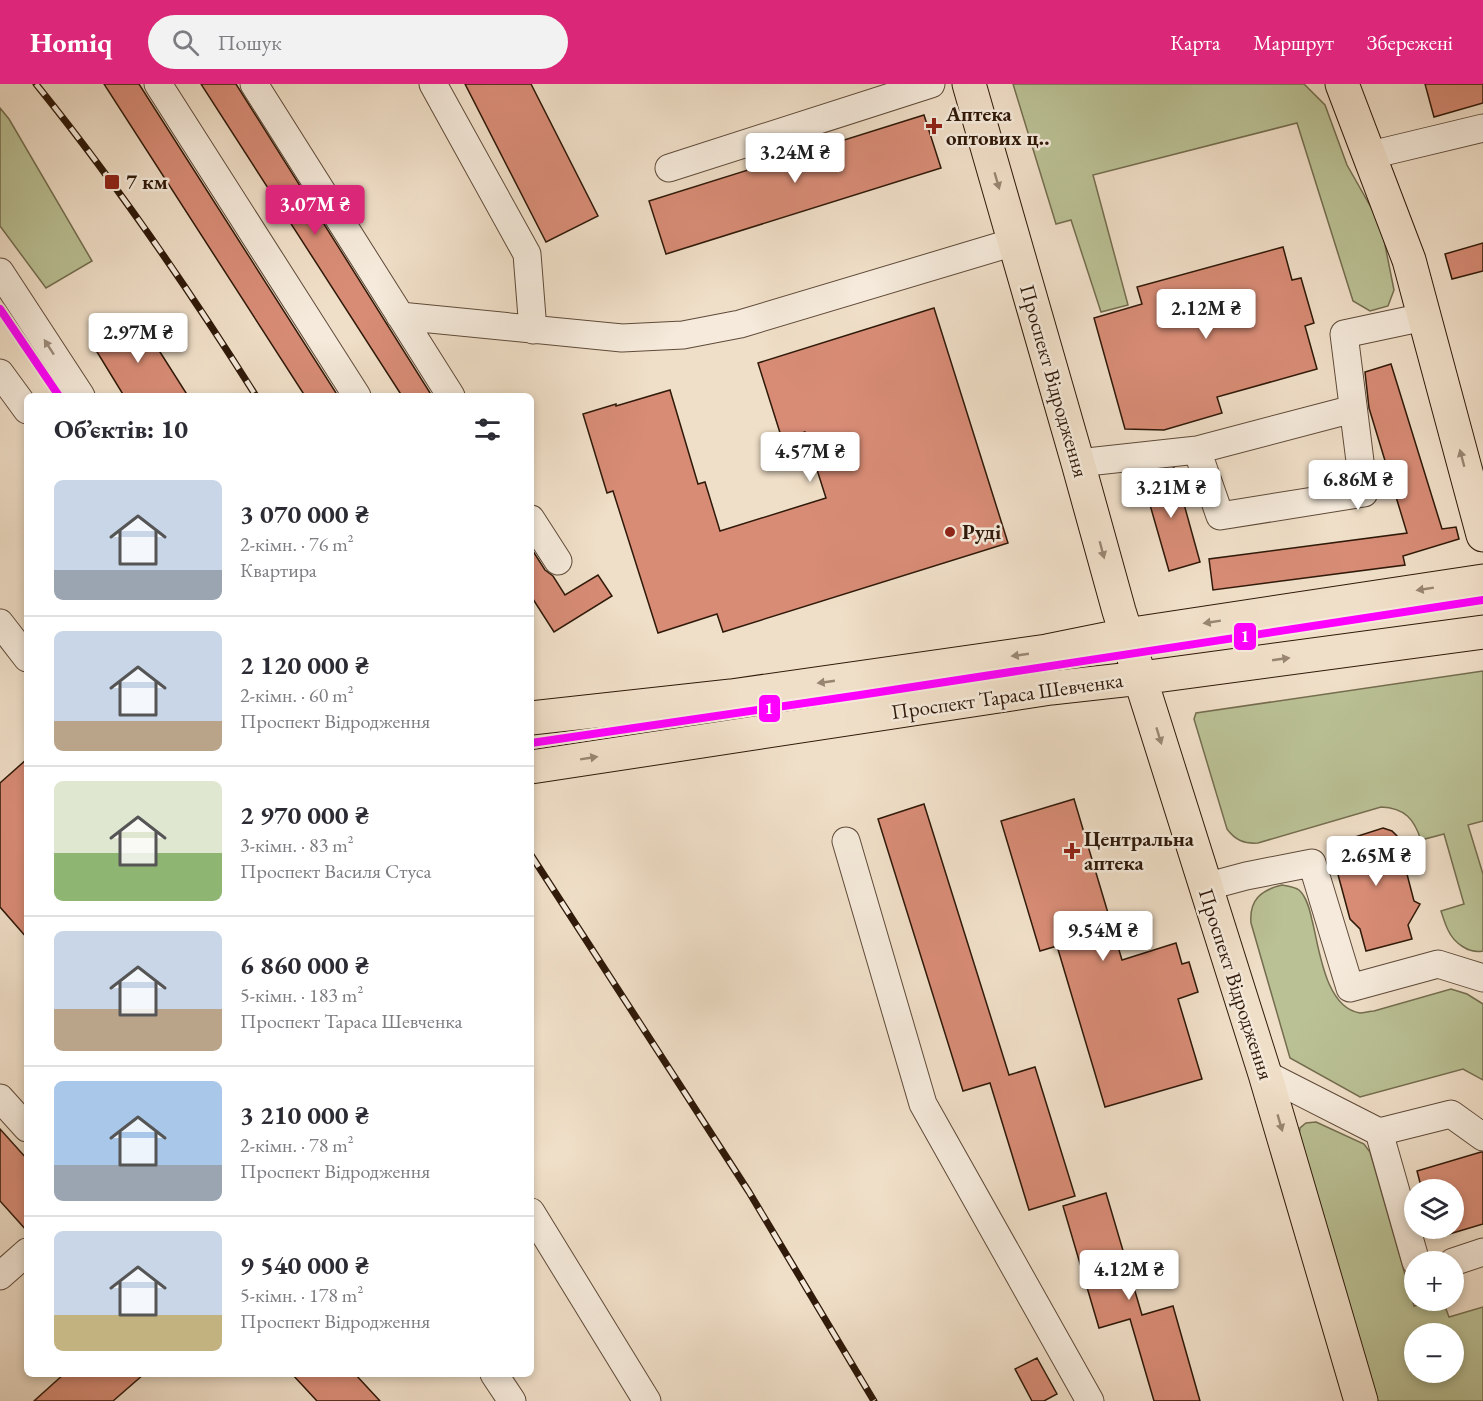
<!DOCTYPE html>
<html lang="uk">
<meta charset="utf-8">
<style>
:root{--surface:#fff;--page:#f2f2f3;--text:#2b2b33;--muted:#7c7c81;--line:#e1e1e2;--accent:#db2777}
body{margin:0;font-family:"EB Garamond",serif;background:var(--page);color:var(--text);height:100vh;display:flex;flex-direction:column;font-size:22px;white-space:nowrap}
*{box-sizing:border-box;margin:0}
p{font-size:20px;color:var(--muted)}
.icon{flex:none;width:33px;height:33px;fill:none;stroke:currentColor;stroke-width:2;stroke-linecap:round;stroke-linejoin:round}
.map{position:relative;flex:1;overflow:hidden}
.details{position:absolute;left:24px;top:309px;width:510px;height:984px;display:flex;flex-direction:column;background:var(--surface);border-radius:9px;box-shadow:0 3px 9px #0003}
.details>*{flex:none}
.controls{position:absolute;left:1404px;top:1095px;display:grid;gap:12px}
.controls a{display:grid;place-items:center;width:60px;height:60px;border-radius:50%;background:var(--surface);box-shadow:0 3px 9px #0003;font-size:30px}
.price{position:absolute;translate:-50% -51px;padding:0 14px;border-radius:6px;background:#fff;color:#222;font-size:20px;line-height:39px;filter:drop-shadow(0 2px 3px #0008)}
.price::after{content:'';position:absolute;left:50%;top:36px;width:18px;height:14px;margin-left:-9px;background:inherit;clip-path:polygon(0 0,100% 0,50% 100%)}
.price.active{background:var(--accent);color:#fff}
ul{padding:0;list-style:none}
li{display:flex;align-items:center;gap:18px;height:150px;padding:0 30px}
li+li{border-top:2px solid var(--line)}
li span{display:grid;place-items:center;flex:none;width:168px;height:120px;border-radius:9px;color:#555}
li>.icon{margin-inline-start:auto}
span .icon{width:72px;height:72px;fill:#fffc;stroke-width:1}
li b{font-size:26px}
h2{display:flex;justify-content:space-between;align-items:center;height:72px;padding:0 30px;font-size:26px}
header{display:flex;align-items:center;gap:36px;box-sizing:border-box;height:84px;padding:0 30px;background:var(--accent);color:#fff}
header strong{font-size:28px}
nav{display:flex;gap:33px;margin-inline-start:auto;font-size:21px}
.search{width:420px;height:54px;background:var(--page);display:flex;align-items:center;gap:15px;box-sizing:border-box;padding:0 21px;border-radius:33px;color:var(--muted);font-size:22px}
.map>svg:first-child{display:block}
.green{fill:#bac195;stroke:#746d4f;stroke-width:1.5;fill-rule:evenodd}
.building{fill:#d88c76;stroke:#2f1909;stroke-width:1.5}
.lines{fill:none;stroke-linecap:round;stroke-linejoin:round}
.minor-casing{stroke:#5f4a39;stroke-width:29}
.major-casing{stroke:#2f1909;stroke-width:35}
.minor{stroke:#f5eadb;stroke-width:27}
.major{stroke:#f0dfc8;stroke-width:33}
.rail-casing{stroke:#2f1909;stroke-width:7}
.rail{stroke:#f5eadb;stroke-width:4.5;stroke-dasharray:14;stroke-linecap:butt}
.tram-1-casing{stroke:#f5eadb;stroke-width:12}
.tram-1{stroke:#f0f;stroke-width:8}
.oneway{fill:#998672}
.oneway2{fill:#9c8c7c}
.poi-dot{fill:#8f2418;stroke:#f5eadb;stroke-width:2}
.labels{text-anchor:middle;stroke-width:5;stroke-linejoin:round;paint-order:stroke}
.poi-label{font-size:21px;font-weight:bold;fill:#2f1909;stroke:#f5eadb;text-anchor:start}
.street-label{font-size:21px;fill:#2f1909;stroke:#f5eadb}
.line-badge{stroke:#f5eadb;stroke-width:2}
.badge-label{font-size:16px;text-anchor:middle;font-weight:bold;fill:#fff}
</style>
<header>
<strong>Homiq</strong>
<div class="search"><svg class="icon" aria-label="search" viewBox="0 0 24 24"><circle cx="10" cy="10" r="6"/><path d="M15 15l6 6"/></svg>Пошук</div>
<nav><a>Карта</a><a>Маршрут</a><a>Збережені</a></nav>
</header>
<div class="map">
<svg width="1483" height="1317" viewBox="0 0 1483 1317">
<rect width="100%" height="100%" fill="#f0dfc8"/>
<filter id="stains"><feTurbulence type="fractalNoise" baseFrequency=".00333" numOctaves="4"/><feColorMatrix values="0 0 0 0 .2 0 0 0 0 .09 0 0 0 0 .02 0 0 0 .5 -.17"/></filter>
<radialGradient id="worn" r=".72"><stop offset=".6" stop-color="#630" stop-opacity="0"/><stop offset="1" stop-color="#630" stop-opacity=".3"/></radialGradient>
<!-- green -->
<path class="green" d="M1013,0H1304L1325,21L1347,81L1381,141L1394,206L1388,222L1370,227L1353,217L1297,39L1093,91L1128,221L1101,228L1071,136L1056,140Z
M0,24L9,35L92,177L46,204L0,142Z
M1483,587V737L1468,741L1483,790V867C1469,870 1454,859 1448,846C1445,840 1443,833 1441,827L1464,820L1444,750L1421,756C1414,735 1405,724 1381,723L1258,759C1244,760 1235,756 1227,745L1194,635L1196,629Z
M1282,801C1287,802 1295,803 1299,806C1307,813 1310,827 1312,836C1319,863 1325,924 1360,929C1364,929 1370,927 1374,927L1451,905L1467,910L1483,920V996L1463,985L1360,1013L1290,974L1251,839C1249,816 1261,806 1282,801Z
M1316,1038L1364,1060L1370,1068L1414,1222L1435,1217H1443L1449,1233L1483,1223V1317H1378L1299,1052L1300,1044L1306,1039ZM1414,1250H1454V1288H1414Z"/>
<!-- building -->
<path class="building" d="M104,0H139L338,312H305Z
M201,0H236L432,312H402Z
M465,0H531L598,132L546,158Z
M1425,0H1483V19L1434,33Z
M924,31L941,84L666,170L649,117Z
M1483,159V187L1452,195L1445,170Z
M1283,163L1292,196L1301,194L1314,239L1305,242L1317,285L1217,313L1222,329L1164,346L1125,345L1094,234L1142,220L1137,203Z
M934,224L1008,459L723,548L717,530L658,549L613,407L607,409L583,330L616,320V322L670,306L698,400L705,398L720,447L826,414L805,348L782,355L758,279Z
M139,235L188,312H124L94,263Z
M1391,280L1442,445L1456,443L1459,455L1403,472L1405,481L1213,506L1209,475L1407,449L1369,324L1365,288Z
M1174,384L1200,478L1169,487L1142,393Z
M531,464L545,486L553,492L565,511L598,491L612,512L554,548L531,512Z
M27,675V854L0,823V699Z
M1074,715L1122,876L1176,859L1182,880L1189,878L1198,908L1178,915L1202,995L1105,1023L1057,862L1040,867L1001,737Z
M924,720L1009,991L1035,983L1075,1112L1029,1126L990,999L963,1007L878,735Z
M1383,744L1392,747L1397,752L1414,817L1420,820L1408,841L1412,855L1366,867L1360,845L1350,835L1330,761Z
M0,1045L27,1075V1147L0,1117Z
M1481,1068H1483V1140L1436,1154L1433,1144H1454V1106H1422L1417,1087Z
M1106,1109L1142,1231L1173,1222L1200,1317H1154L1130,1235L1099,1244L1063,1122Z
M1037,1274L1057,1310L1044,1317H1032L1015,1285Z
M64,1290H144L113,1317H34Z
M292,1290H355L380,1317H317Z"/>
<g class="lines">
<!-- minor casing -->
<g class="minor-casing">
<path id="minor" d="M158,0L357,312
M254,0L451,312
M433,0L527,170L533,246
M1379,69L1483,44
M669,84L931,0
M0,188L81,312
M400,232L622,254L683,251L740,240L1014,158
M0,289L27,326
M1197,366L1220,432L1364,409L1344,250L1424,233
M1078,379L1197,366L1353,325
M531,435L558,477
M0,539L27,574
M846,757L923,1020L1090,1317
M1205,803L1246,792L1312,779L1350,904L1438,880L1483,894
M1265,990L1379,1048L1451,1030L1483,1053
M0,1014L27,1044
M1379,1048L1416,1178
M531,1128L647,1317
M1453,1178L1483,1168
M0,1192L27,1168
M494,1290L512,1317"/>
</g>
<!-- major casing -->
<g class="major-casing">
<path id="major" d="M969,0L1078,379L1119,527L1265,990L1361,1317
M1342,0L1409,176L1483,451
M531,634L731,612L1047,567L1126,551L1483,497
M531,683L1051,604L1141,594L1483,548"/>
</g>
<!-- minor -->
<use href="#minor" class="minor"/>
<!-- major -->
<use href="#major" class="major"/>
<!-- rail casing -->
<g class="rail-casing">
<path id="rail" d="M36,0C116,99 188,204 256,312
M531,771L749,1108L874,1317"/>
</g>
<!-- rail -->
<use href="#rail" class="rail"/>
<!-- tram-1 casing -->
<g class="tram-1-casing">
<path id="tram-1" d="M0,225L59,312
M531,659L860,611L1483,516"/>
</g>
<!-- tram-1 -->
<use href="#tram-1" class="tram-1"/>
</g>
<!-- one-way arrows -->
<defs><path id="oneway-solid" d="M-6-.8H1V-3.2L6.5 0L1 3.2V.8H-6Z" transform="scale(1.5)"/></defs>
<g class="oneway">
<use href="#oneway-solid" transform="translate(997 97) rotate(74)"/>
<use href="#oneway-solid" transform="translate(1462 374) rotate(-105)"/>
<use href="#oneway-solid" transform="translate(1102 466) rotate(75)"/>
<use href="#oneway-solid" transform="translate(1425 505) rotate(171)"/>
<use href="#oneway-solid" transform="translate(1212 538) rotate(171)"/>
<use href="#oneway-solid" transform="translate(1020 571) rotate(172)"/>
<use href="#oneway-solid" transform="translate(1281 575) rotate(-8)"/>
<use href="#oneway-solid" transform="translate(826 598) rotate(172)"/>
<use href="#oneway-solid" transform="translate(1159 652) rotate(73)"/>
<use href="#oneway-solid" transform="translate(589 674) rotate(-9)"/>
<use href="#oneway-solid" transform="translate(1280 1039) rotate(74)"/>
</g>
<use class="oneway2" href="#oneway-solid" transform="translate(49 263) rotate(-123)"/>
<!-- markers -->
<g class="poi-dot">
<path d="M931 33h6v6h6v6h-6v6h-6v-6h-6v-6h6z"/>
<rect x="104" y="90" width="16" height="16" rx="3"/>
<circle cx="950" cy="448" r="6"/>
<path d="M1069 758h6v6h6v6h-6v6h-6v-6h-6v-6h6z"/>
</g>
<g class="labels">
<!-- poi labels -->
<g class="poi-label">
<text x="946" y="37">Аптека<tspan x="946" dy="24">оптових ц‥</tspan></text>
<text x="126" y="105">7 км</text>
<text x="962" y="455">Рудi</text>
<text x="1084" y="762">Центральна<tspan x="1084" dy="24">аптека</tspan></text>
</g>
<!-- street labels -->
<g class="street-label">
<text transform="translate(1054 297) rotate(74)" y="7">Проспект Відродження</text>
<text transform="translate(1007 612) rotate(-8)" y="7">Проспект Тараса Шевченка</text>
<text transform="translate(1236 900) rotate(72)" y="7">Проспект Відродження</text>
</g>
</g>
<g class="line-badge">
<rect x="1233" y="538" width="24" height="29" rx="6" fill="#f0f"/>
<rect x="758" y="610" width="23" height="29" rx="6" fill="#f0f"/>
</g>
<g class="badge-label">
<text x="1245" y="558">1</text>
<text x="769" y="630">1</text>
</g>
<rect width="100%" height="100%" filter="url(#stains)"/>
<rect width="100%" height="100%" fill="url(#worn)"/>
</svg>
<div class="controls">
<a><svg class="icon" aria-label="layers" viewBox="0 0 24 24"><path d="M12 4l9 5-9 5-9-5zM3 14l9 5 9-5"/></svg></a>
<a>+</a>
<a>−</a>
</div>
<b class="price" style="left:795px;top:100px">3.24M ₴</b>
<b class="price active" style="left:315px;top:152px">3.07M ₴</b>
<b class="price" style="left:1206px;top:256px">2.12M ₴</b>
<b class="price" style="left:138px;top:280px">2.97M ₴</b>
<b class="price" style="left:810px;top:399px">4.57M ₴</b>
<b class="price" style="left:1358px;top:427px">6.86M ₴</b>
<b class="price" style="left:1171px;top:435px">3.21M ₴</b>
<b class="price" style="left:1376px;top:803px">2.65M ₴</b>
<b class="price" style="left:1103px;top:878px">9.54M ₴</b>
<b class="price" style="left:1129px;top:1217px">4.12M ₴</b>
<section class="details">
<h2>Об’єктів: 10<svg class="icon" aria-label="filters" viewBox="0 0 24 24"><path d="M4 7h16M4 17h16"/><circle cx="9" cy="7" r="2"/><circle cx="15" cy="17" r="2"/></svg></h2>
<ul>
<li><span style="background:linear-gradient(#c9d6e8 75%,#9aa5b1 0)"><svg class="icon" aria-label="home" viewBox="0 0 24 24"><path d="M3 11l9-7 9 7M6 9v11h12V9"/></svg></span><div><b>3 070 000 ₴</b><p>2-кімн. · 76 m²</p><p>Квартира</p></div></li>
<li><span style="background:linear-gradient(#c9d6e8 75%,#b9a48a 0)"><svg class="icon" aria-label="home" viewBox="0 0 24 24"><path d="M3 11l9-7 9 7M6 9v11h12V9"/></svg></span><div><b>2 120 000 ₴</b><p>2-кімн. · 60 m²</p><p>Проспект Відродження</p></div></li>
<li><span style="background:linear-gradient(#dfe7d0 60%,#8fb573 0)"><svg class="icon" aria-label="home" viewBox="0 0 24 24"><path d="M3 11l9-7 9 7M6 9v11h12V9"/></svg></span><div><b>2 970 000 ₴</b><p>3-кімн. · 83 m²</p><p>Проспект Василя Стуса</p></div></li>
<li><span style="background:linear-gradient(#c9d6e8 65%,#b9a48a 0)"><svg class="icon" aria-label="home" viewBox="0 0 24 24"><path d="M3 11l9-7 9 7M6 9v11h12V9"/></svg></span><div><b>6 860 000 ₴</b><p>5-кімн. · 183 m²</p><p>Проспект Тараса Шевченка</p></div></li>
<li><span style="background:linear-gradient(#a9c7e8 70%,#9aa5b1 0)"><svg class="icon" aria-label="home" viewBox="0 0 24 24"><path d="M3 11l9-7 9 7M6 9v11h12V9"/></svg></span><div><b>3 210 000 ₴</b><p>2-кімн. · 78 m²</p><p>Проспект Відродження</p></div></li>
<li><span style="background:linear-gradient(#c9d6e8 70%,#c2b280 0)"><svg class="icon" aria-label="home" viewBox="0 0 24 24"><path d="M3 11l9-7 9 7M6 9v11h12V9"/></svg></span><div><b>9 540 000 ₴</b><p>5-кімн. · 178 m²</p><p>Проспект Відродження</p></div></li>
</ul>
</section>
</div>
